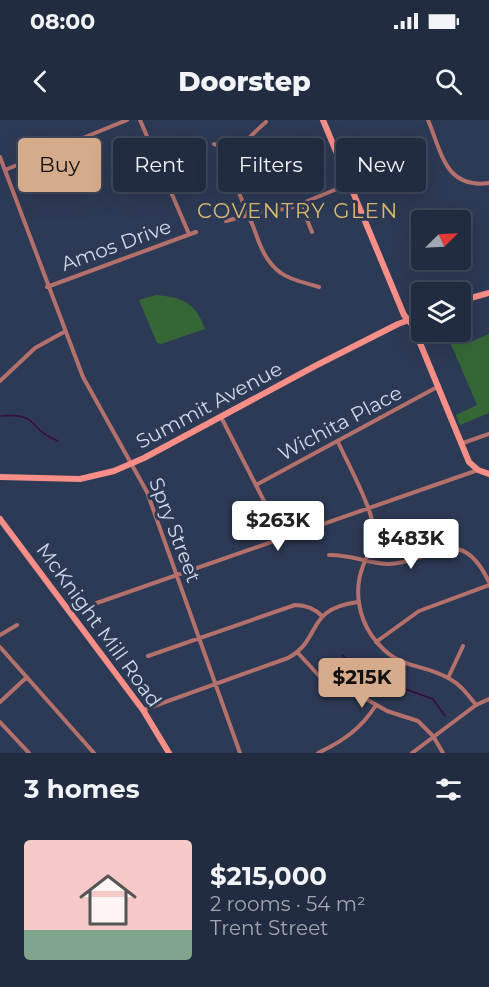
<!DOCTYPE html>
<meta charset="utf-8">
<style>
:root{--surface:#222c40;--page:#2e384b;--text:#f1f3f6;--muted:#a2a7b1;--line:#3f4859;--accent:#d6ab8b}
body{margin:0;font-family:Montserrat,sans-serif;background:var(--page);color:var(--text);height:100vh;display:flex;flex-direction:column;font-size:22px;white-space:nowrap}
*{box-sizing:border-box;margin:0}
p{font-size:20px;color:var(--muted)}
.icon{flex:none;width:33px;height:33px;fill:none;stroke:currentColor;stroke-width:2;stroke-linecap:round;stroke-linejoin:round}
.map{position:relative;height:633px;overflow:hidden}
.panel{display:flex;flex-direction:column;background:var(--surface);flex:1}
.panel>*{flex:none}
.top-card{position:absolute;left:18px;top:18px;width:453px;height:54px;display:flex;gap:12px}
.needle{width:39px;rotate:66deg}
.controls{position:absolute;left:411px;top:90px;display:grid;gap:12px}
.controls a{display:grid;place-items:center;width:60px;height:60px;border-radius:6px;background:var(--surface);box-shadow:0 6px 24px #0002,0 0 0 2px var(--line);font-size:30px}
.price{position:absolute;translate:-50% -51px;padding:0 14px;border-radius:6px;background:#fff;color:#222;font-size:20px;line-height:39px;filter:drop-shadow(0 2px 3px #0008)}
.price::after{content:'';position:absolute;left:50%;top:36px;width:18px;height:14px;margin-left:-9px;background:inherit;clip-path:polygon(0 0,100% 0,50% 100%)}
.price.active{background:var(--accent);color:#111}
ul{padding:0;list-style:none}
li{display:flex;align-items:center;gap:18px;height:150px;padding:0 24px}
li+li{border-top:2px solid var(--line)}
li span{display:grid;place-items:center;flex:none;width:168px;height:120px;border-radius:6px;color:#555}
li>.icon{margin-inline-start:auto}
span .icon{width:72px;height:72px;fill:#fffc;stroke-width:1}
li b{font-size:26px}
h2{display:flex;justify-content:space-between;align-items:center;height:72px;padding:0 24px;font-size:26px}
.chip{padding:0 21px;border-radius:6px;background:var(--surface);box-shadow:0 6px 24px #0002,0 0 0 2px var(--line);font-size:21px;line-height:54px}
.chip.active{background:var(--accent);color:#111}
.status{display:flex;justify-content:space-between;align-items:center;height:42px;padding:0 30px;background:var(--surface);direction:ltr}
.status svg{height:16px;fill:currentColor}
header{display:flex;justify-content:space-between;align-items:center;height:78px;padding:0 24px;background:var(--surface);font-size:27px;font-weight:800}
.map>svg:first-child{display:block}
.green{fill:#356736}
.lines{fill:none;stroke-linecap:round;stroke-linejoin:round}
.stream{stroke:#3b0a40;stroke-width:1.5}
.street{stroke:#b4716c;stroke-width:4}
.secondary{stroke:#f78e87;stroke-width:6}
.labels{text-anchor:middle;stroke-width:6;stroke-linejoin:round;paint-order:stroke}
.street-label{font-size:20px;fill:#d0d8e9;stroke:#2d3a55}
.neighbourhood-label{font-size:21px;letter-spacing:1.5px;fill:#debb72;stroke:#2d3a55}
</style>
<div class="status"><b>08:00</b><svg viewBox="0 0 49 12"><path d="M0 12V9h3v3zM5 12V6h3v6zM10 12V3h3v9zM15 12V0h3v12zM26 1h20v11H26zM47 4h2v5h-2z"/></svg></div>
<header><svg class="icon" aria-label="back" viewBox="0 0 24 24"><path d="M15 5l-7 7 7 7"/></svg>Doorstep<svg class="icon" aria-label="search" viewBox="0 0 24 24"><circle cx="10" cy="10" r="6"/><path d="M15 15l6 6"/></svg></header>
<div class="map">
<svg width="489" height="633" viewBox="0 0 489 633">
<rect width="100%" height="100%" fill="#2d3a55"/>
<!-- green -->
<path class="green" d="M156,175C182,177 196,183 205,209L161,224L157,223L139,180Z
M489,214V293L460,305L456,295L477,285L450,222L456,219L468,223Z"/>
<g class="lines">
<!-- stream -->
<path class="stream" d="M1,296C40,292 28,310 58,321
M342,535L362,549L391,564L433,579L445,596"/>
<!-- street -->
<path class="street" d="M140,0L189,114
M428,0C442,33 445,69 489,63
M266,2C221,40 232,58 253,106C259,123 265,142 281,153C292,161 307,163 319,167
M214,24L259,43
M0,37L83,257L147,372L240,633
M5,50L127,0
M301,85L312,112
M226,101L267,90L288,89L349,64
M47,167L196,112
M0,261L35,228L64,212
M221,297L283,418
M338,322C347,342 371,386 373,406C375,421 368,433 363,446C354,469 358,496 372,516C398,552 419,541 450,559C461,565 468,575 476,585
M463,323L489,314
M256,365L439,266
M329,435C350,434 369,444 389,444C433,442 460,401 489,462
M71,492L478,350
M0,515L17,505
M376,522L419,491L489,465
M0,527L94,633
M298,533L323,560L349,569L387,591L418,601L433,616L443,633
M148,536L295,485C306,485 314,488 322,496
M448,558L463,526
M0,582L27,557
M143,590L288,538C323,519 304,489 358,482
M0,602L29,633
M318,633C343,621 361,609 376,585
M412,633L476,585L489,579"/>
<!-- secondary -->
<path class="secondary" d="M323,0L404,195L413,206L469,342L478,350L489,354
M460,181L489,173
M0,357L80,359L114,351L144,338L315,246L398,204L422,195
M0,399L143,590L169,633"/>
</g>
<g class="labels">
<!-- street labels -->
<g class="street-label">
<text transform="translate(116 125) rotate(-20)" y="7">Amos Drive</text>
<text transform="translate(209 285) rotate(-28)" y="7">Summit Avenue</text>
<text transform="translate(340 303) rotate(-28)" y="7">Wichita Place</text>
<text transform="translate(175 410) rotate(69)" y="7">Spry Street</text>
<text transform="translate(99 505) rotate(54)" y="7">McKnight Mill Road</text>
</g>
<!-- neighbourhood labels -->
<g class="neighbourhood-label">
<text x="298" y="98">COVENTRY GLEN</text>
</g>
</g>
</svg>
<div class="controls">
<a><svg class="needle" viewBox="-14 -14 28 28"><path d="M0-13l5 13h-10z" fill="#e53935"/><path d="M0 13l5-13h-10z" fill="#a2a7b1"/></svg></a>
<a><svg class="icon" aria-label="layers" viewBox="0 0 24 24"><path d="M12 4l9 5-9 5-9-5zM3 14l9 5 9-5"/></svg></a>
</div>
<b class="price" style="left:278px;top:432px">$263K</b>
<b class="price" style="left:411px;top:450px">$483K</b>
<b class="price active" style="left:362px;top:589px">$215K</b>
<div class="top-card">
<a class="chip active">Buy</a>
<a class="chip">Rent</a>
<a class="chip">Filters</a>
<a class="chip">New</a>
</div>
</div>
<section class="panel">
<h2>3 homes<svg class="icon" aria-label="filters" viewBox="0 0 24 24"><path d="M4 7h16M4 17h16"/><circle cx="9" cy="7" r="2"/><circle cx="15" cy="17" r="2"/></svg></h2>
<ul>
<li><span style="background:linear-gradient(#f6c9c9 75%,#7fa58c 0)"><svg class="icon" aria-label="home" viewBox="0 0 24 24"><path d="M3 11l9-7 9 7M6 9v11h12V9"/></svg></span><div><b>$215,000</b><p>2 rooms · 54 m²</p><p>Trent Street</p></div></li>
</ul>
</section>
